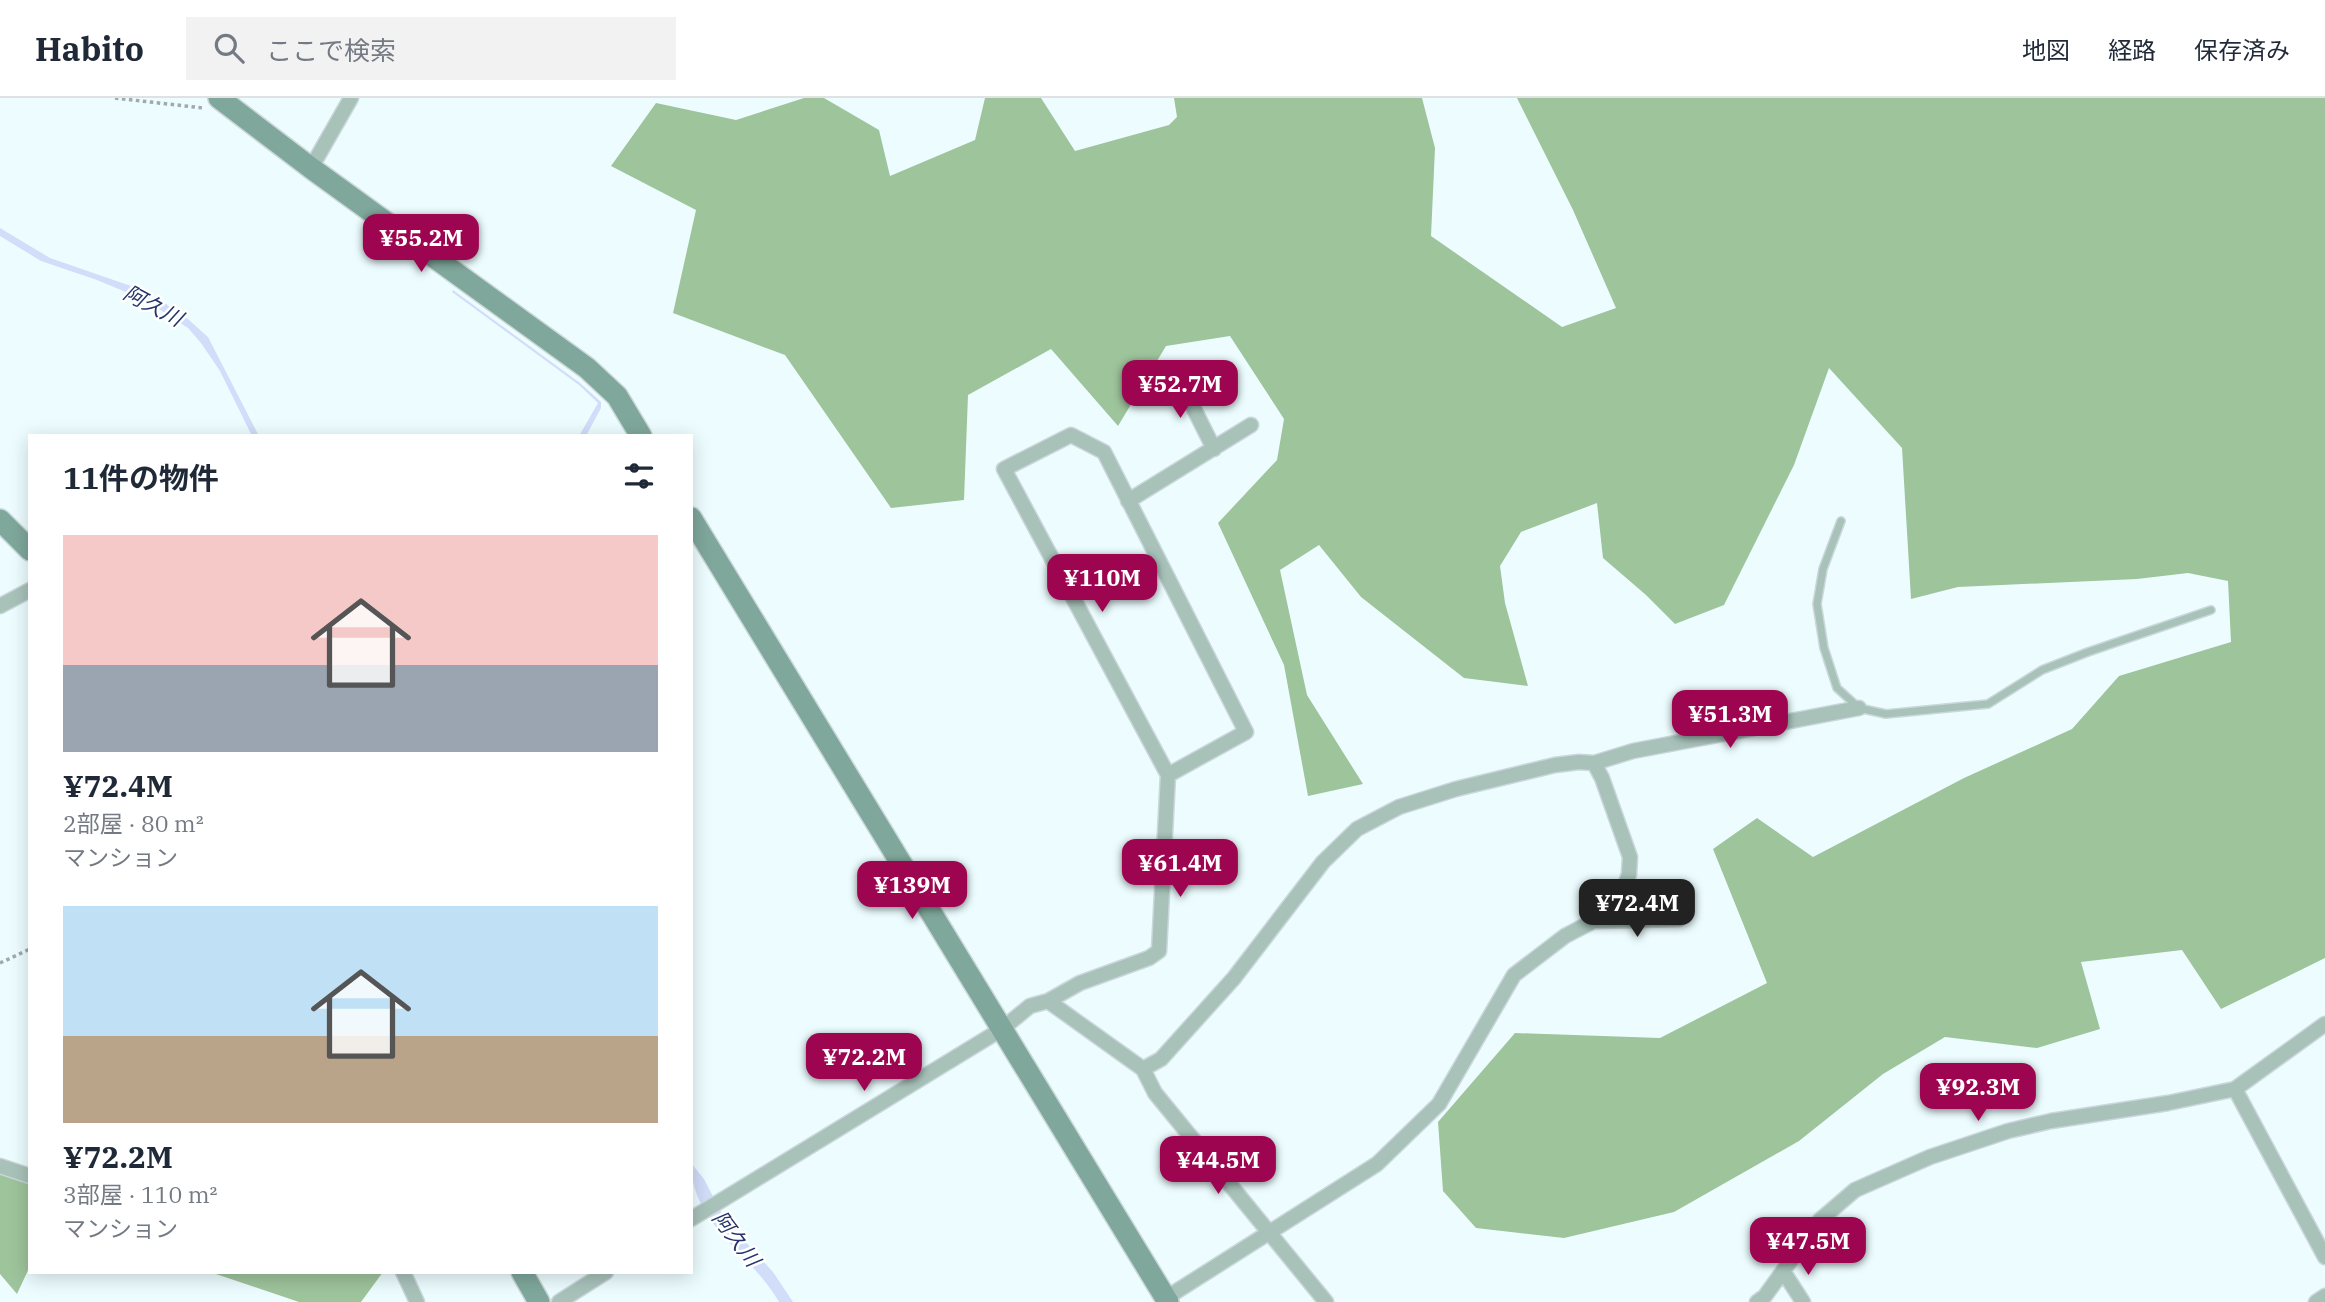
<!DOCTYPE html>
<html lang="ja">
<meta charset="utf-8">
<style>
:root{--surface:#fff;--page:#f2f2f3;--text:#1f2937;--muted:#747a83;--line:#e0e1e3;--accent:#9d0550}
body{margin:0;font-family:"IBM Plex Serif","Noto Sans JP",serif;background:var(--page);color:var(--text);height:100vh;display:flex;flex-direction:column;font-size:26px;white-space:nowrap}
*{box-sizing:border-box;margin:0}
p{font-size:23px;color:var(--muted)}
.icon{flex:none;width:38px;height:38px;fill:none;stroke:currentColor;stroke-width:2;stroke-linecap:round;stroke-linejoin:round}
.map{position:relative;flex:1;overflow:hidden}
.details{position:absolute;left:28px;top:336px;width:665px;height:840px;display:flex;flex-direction:column;background:var(--surface);border-radius:0px;box-shadow:0 4px 18px #0003}
.details>*{flex:none}
.price{position:absolute;translate:-50% -60px;padding:0 16px;border-radius:14px;background:var(--accent);color:#fff;font-size:23px;line-height:46px;filter:drop-shadow(0 2px 4px #0008)}
.price::after{content:'';position:absolute;left:50%;top:42px;width:21px;height:16px;margin-left:-10px;background:inherit;clip-path:polygon(0 0,100% 0,50% 100%)}
.price.active{background:#222;color:#fff}
ul{padding:0;list-style:none}
li{display:grid;align-content:center;gap:14px;height:371px;padding:0 35px}
li span{display:grid;place-items:center;height:217px;border-radius:0px;color:#555}
li>.icon{margin-inline-start:auto}
span .icon{width:126px;height:126px;fill:#fffc;stroke-width:1}
li b{font-size:30px}
h2{display:flex;justify-content:space-between;align-items:center;height:84px;padding:0 35px;font-size:30px}
header{display:flex;align-items:center;gap:42px;box-sizing:border-box;height:98px;padding:0 35px;background:var(--surface);border-bottom:2px solid var(--line)}
header strong{font-size:33px}
nav{display:flex;gap:38px;margin-inline-start:auto;font-size:24px}
.search{width:490px;height:63px;background:var(--page);display:flex;align-items:center;gap:18px;box-sizing:border-box;padding:0 24px;border-radius:0px;color:var(--muted);font-size:26px}
.map>svg:first-child{display:block}
.forest{fill:#9ec49c}
.water{fill:#d1ddf9}
.lines{fill:none;stroke-linecap:round;stroke-linejoin:round}
.lane-casing{stroke:#cad8da;stroke-width:10}
.street-casing{stroke:#cad8da;stroke-width:17}
.secondary-casing{stroke:#cad8da;stroke-width:24}
.path{stroke:#9eaaab;stroke-width:3.5;stroke-dasharray:3.5 3.5;stroke-linecap:butt}
.lane{stroke:#a8c2ba;stroke-width:7}
.street{stroke:#a8c2ba;stroke-width:14}
.secondary{stroke:#7fa79b;stroke-width:21}
.labels{text-anchor:middle;stroke-width:5;stroke-linejoin:round;paint-order:stroke}
.water-label{font-size:21px;font-style:italic;fill:#23356c;stroke:#fff}
</style>
<header>
<strong>Habito</strong>
<div class="search"><svg class="icon" aria-label="search" viewBox="0 0 24 24"><circle cx="10" cy="10" r="6"/><path d="M15 15l6 6"/></svg>ここで検索</div>
<nav><a>地図</a><a>経路</a><a>保存済み</a></nav>
</header>
<div class="map">
<svg width="2325" height="1204" viewBox="0 0 2325 1204">
<rect width="100%" height="100%" fill="#edfdff"/>
<!-- forest -->
<path class="forest" d="M804,0H824L879,32L890,78L975,42L985,0H1041L1075,53L1169,27L1177,19L1174,0H1422L1435,50L1431,138L1562,229L1616,210L1573,112L1517,0H2325V860L2221,911L2182,852L2081,864L2100,931L2037,950L1945,939L1883,976L1799,1043L1674,1114L1564,1140L1476,1130L1443,1093L1438,1024L1515,935L1660,940L1767,885L1713,751L1757,720L1813,759L1964,680L2072,631L2119,578L2231,544L2228,483L2188,475L2137,481L1958,489L1911,501L1902,350L1829,270L1794,367L1724,507L1675,526L1646,497L1603,460L1597,405L1521,434L1500,468L1505,505L1528,588L1464,580L1361,499L1319,447L1280,472L1307,597L1363,686L1308,698L1284,567L1218,425L1277,362L1284,321L1230,238L1166,248L1118,328L1051,251L968,297L964,402L891,410L785,257L673,215L696,112L611,68L656,5L736,22Z
M0,1073L30,1083V1168L17,1196L0,1176Z
M210,1174H383L361,1204H299Z"/>
<!-- water -->
<path class="water" d="M0,130L50,160L131,188L166,206L189,222L208,239L259,338H252L220,273L201,245L188,230L145,202L97,182L41,163L0,138Z
M453,192L580,285L601,304V310L586,338H579L598,305L579,287L452,194Z
M691,1065L704,1081L724,1120L773,1174L793,1204H779C752,1156 691,1126 691,1065Z"/>
<g class="lines">
<!-- lane casing -->
<g class="lane-casing">
<path id="lane" d="M1841,423L1823,471L1817,506L1824,550L1837,590L1859,610L1886,616L1988,606L2042,572L2088,554L2211,512"/>
</g>
<!-- street casing -->
<g class="street-casing">
<path id="street" d="M311,70L351,0
M1177,277L1214,351
M1128,403L1251,327
M0,508L30,492
M1594,665L1633,653L1859,610
M1596,823L1679,821
M1048,903L1080,885L1149,860L1159,853L1168,677L1246,634L1104,354L1071,337L1004,371L1168,677
M1143,971L1155,995L1326,1204
M2235,991L2325,1159
M0,1068L30,1078
M691,1121L1002,931L1030,908L1048,903L1143,971L1161,961L1234,880L1323,764L1357,731L1399,709L1456,691L1555,667L1579,664L1594,665L1602,680L1630,759L1629,776L1623,794L1607,816L1565,838L1514,877L1439,1006L1377,1066L1166,1200
M1783,1173L1803,1204
M403,1174L417,1204
M559,1204L606,1174
M1757,1204L1765,1198L1820,1122L1855,1092L1930,1059L2008,1033L2051,1023L2168,1005L2235,991L2325,926
M2316,1204L2325,1198"/>
</g>
<!-- secondary casing -->
<g class="secondary-casing">
<path id="secondary" d="M219,0L311,70L587,270L617,298L641,338
M691,420L1168,1204
M0,422L30,452
M522,1174L539,1204"/>
</g>
<!-- path -->
<path class="path" d="M115,0L203,10
M0,865L30,851"/>
<!-- lane -->
<use href="#lane" class="lane"/>
<!-- street -->
<use href="#street" class="street"/>
<!-- secondary -->
<use href="#secondary" class="secondary"/>
</g>
<g class="labels">
<!-- water labels -->
<g class="water-label">
<text transform="translate(153 208) rotate(28)" y="7">阿久川</text>
<text transform="translate(736 1141) rotate(53)" y="7">阿久川</text>
</g>
</g>
</svg>
<b class="price" style="left:421px;top:176px">¥55.2M</b>
<b class="price" style="left:1180px;top:322px">¥52.7M</b>
<b class="price" style="left:1102px;top:516px">¥110M</b>
<b class="price" style="left:1730px;top:652px">¥51.3M</b>
<b class="price" style="left:1180px;top:801px">¥61.4M</b>
<b class="price" style="left:912px;top:823px">¥139M</b>
<b class="price active" style="left:1637px;top:841px">¥72.4M</b>
<b class="price" style="left:864px;top:995px">¥72.2M</b>
<b class="price" style="left:1978px;top:1025px">¥92.3M</b>
<b class="price" style="left:1218px;top:1098px">¥44.5M</b>
<b class="price" style="left:1808px;top:1179px">¥47.5M</b>
<section class="details">
<h2>11件の物件<svg class="icon" aria-label="filters" viewBox="0 0 24 24"><path d="M4 7h16M4 17h16"/><circle cx="9" cy="7" r="2"/><circle cx="15" cy="17" r="2"/></svg></h2>
<ul>
<li><span style="background:linear-gradient(#f6c9c9 60%,#9aa5b1 0)"><svg class="icon" aria-label="home" viewBox="0 0 24 24"><path d="M3 11l9-7 9 7M6 9v11h12V9"/></svg></span><div><b>¥72.4M</b><p>2部屋 · 80 m²</p><p>マンション</p></div></li>
<li><span style="background:linear-gradient(#bfe0f5 60%,#b9a48a 0)"><svg class="icon" aria-label="home" viewBox="0 0 24 24"><path d="M3 11l9-7 9 7M6 9v11h12V9"/></svg></span><div><b>¥72.2M</b><p>3部屋 · 110 m²</p><p>マンション</p></div></li>
</ul>
</section>
</div>
